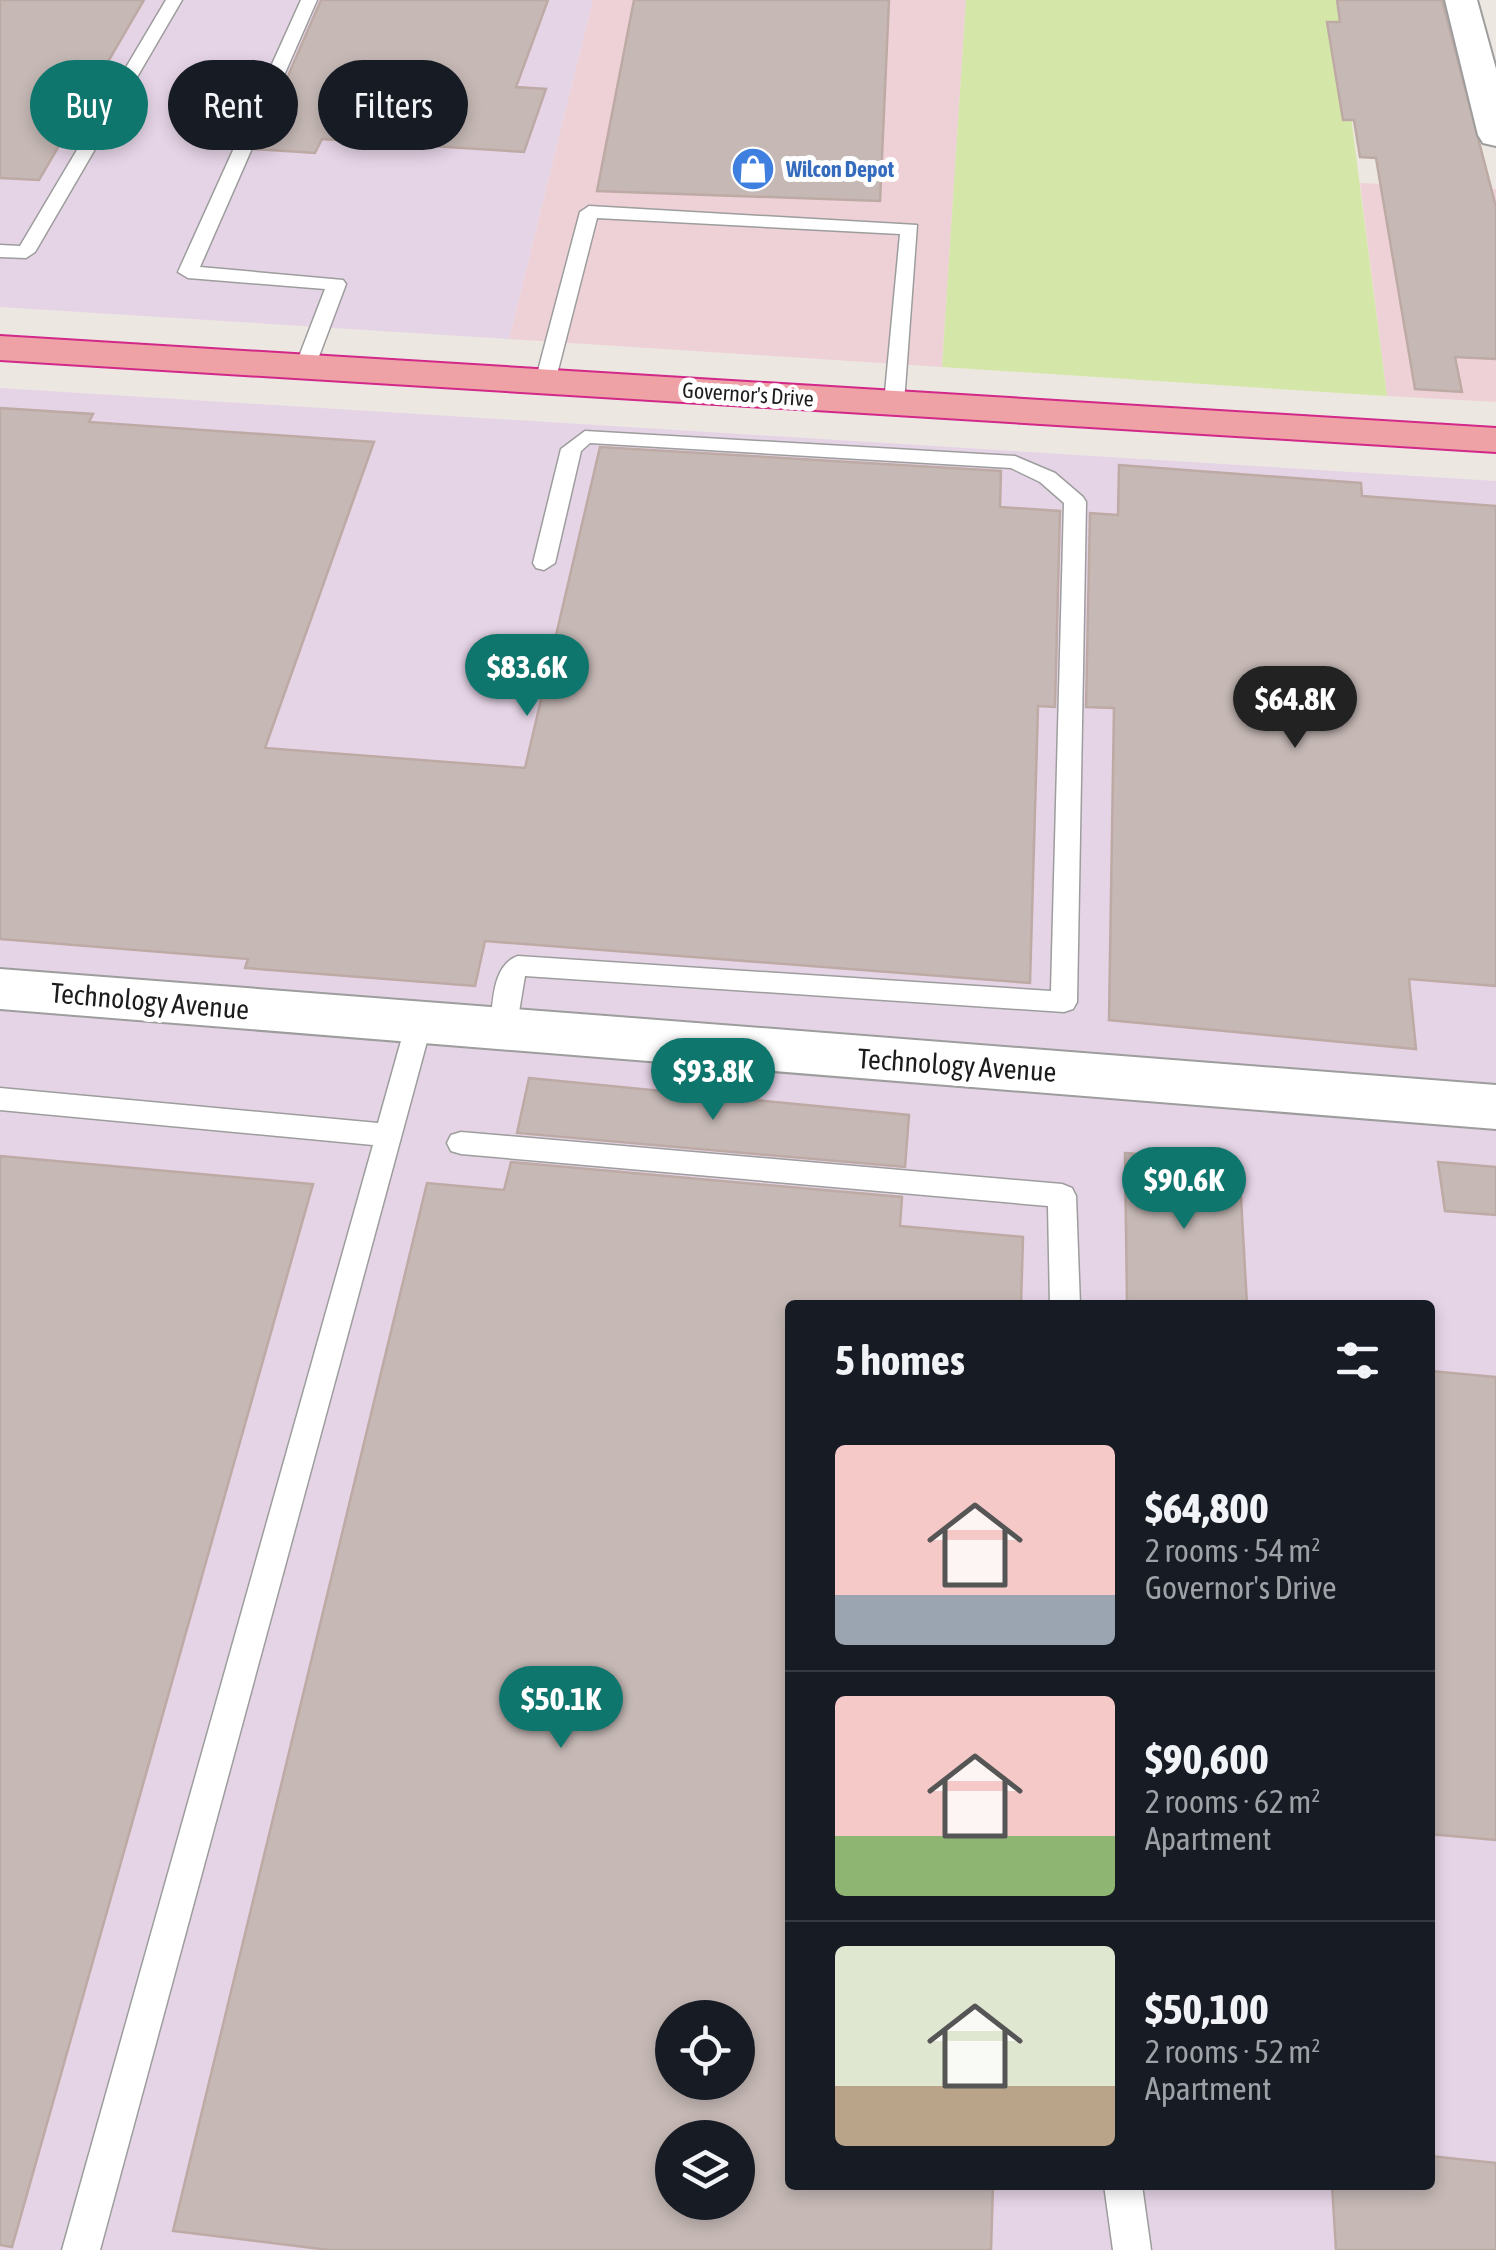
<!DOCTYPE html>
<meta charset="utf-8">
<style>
:root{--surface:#171b24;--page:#20242c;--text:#f1f3f6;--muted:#9ea1a6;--line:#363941;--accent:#0f766e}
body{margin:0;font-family:"Asap Condensed",sans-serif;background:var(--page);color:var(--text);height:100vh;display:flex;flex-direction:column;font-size:38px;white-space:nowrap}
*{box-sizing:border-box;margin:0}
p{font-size:32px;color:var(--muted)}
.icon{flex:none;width:55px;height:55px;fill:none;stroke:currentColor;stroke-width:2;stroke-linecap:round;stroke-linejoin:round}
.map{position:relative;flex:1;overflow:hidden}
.panel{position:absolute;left:785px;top:1300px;width:650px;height:890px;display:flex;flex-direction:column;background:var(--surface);border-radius:10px;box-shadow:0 5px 15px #0003}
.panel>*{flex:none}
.top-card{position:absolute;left:30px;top:60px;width:605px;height:90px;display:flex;gap:20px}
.fabs{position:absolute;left:655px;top:2000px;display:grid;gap:20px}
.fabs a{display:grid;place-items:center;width:100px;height:100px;border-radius:50%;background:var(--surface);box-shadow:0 5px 15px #0003;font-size:50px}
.price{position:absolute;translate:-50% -85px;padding:0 22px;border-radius:35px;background:var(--accent);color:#fff;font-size:32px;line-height:65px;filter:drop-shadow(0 2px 5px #0008)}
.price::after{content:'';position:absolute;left:50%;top:60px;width:30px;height:22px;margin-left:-15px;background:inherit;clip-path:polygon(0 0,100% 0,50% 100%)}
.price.selected{background:#222;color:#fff}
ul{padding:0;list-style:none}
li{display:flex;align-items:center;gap:30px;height:250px;padding:0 50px}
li+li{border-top:2px solid var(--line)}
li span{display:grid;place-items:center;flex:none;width:280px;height:200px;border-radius:10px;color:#555}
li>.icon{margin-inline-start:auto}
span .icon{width:120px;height:120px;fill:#fffc;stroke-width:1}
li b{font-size:42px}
h2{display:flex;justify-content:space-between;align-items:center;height:120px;padding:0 50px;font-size:42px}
.tag{padding:0 35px;border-radius:45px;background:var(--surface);box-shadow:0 5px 15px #0003;font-size:35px;line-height:90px}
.tag.selected{background:var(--accent);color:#fff}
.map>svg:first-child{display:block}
.commercial{fill:#eed1d6}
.industrial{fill:#e5d4e6;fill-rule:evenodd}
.grass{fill:#d5e7a8}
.building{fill:#c5b8b5;stroke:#beaaa5;stroke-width:2.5;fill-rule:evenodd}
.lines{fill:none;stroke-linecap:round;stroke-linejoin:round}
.service-casing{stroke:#9d9d9d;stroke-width:3}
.minor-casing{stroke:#9d9d9d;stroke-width:4}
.trunk-casing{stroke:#d22889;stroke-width:4}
.service{fill:#fff;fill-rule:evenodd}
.minor{fill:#fff;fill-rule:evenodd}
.trunk{fill:#eea2a5;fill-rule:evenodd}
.labels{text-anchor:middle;stroke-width:10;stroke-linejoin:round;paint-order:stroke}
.far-shop-label{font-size:22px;font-weight:bold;fill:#366cbe;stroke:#fff;text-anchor:start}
.far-street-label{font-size:22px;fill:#1c1c1c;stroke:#fff}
.street-label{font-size:28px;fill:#1c1c1c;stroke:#fff}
</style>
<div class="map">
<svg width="1496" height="2250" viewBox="0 0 1496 2250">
<rect width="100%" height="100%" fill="#ede7e2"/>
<!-- commercial -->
<path class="commercial" d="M593,0H966L942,367L509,339Z
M1360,183L1496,189V402L1387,396Z"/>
<!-- industrial -->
<path class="industrial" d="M0,0H593L509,339L0,307Z
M0,388L1496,481V2250H0ZM790,1305H1430V2185H790ZM672,2018H738V2082H672ZM672,2138H738V2202H672Z"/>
<!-- grass -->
<path class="grass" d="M966,0H1336L1387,396L942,367Z"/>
<!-- building -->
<path class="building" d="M0,0H144L39,180L0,178Z
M321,0H548L516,87L546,89L524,152L322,139L315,153L256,149Z
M634,0H889L880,201L597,191Z
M1337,0H1442L1496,207V359L1455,357L1462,392L1415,389L1376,158L1360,157L1354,120H1343L1327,22H1340Z
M0,408L93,414L89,422L374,442L265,748L525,768L600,447L1001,471L1000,507L1060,511L1055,707L1038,706L1030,983L485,941L475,986L245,968L248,959L0,939Z
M1119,465L1361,483L1362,496L1496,506V986L1409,979L1416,1049L1109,1020L1114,708L1086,707L1090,513L1118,515Z
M529,1078L909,1115L905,1167L517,1133Z
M1125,1153L1239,1162L1247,1305H1127Z
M0,1156L313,1184L12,2247L0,2245Z
M511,1162L902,1197L900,1226L1023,1237L1021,1305H790V2185H993L991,2250H329L173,2231L427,1183L504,1190ZM672,2018H738V2082H672ZM672,2138H738V2202H672Z
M1438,1162L1496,1167V1215L1445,1211Z
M1430,1371L1496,1377V1840L1430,1834Z
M1430,2156L1496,2163V2250H1336L1332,2185H1430Z"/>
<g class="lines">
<!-- service casing -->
<g class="service-casing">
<path id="service" d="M166,0H182L35,252L26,258L0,257V245L20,246Z
M301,0H317L200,267L343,280L346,284L315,367L305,373L295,367L325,289L188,278L178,272Z
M589,206L917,225L904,403L894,409L884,403L900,234L597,218L555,382L545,388L538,386L535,382L580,212Z
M585,431L1015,456L1055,473L1083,497L1086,502L1077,1002L1073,1009L1064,1012L525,976L516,1030L512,1037H494L490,1030C493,1006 491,965 518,956L1051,991L1064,503L1040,482L1011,468L590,443L581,451L555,563L544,570L536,568L533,563L561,449Z
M419,1013L428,1016L432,1023L100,2250H62L373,1145L0,1110V1088L378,1123L406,1023L410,1016Z
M461,1132L1062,1184L1072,1188L1076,1196L1080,1305H1050L1048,1206L461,1154L451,1151L447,1143L451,1135Z
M1104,2185H1142L1151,2250H1113Z"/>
</g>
<!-- minor casing -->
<g class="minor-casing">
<path id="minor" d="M1445,0H1477L1496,69V146L1483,143L1478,135Z
M0,969L1496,1085V1129L0,1009Z"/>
</g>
<!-- trunk casing -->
<g class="trunk-casing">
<path id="trunk" d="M0,336L1496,428V452L0,360Z"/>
</g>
<!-- service -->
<use href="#service" class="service"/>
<!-- minor -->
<use href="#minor" class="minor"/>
<!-- trunk -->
<use href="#trunk" class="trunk"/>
</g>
<!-- icons -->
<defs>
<g id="shop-disc" transform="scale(2.25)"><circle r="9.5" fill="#3f7fe0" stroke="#fff"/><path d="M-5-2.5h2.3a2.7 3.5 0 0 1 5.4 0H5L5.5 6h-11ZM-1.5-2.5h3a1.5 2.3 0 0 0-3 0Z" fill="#fff"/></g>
</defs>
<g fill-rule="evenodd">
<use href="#shop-disc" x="753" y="169"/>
</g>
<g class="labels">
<!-- far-shop labels -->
<g class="far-shop-label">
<text x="786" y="177">Wilcon Depot</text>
</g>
<!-- far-street labels -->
<g class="far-street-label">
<text transform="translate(748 394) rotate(4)" y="8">Governor's Drive</text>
</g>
<!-- street labels -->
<g class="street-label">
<text transform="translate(150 1001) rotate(5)" y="10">Technology Avenue</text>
<text transform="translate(957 1065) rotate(4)" y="10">Technology Avenue</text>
</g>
</g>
</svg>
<div class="fabs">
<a><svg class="icon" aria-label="locate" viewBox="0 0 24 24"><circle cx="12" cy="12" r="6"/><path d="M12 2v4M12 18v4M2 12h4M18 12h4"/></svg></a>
<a><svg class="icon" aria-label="layers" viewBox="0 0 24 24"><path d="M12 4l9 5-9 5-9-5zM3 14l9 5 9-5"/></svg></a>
</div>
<b class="price" style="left:527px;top:719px">$83.6K</b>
<b class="price selected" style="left:1295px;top:751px">$64.8K</b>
<b class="price" style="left:713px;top:1123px">$93.8K</b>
<b class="price" style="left:1184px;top:1232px">$90.6K</b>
<b class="price" style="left:561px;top:1751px">$50.1K</b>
<div class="top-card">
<a class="tag selected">Buy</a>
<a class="tag">Rent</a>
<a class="tag">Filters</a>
</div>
<section class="panel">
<h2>5 homes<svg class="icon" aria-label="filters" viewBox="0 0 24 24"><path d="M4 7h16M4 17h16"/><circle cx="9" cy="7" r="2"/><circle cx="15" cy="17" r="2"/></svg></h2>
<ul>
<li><span style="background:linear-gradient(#f6c9c9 75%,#9aa5b1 0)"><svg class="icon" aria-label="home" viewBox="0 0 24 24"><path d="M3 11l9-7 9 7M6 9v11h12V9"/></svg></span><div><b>$64,800</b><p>2 rooms · 54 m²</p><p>Governor's Drive</p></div></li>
<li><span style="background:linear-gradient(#f6c9c9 70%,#8fb573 0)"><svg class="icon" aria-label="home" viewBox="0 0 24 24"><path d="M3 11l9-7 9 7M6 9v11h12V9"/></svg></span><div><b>$90,600</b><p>2 rooms · 62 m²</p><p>Apartment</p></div></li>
<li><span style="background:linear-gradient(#dfe7d0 70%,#b9a48a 0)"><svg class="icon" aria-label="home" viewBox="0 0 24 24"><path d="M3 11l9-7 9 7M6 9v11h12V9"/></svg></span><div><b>$50,100</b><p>2 rooms · 52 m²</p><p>Apartment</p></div></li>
</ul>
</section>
</div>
